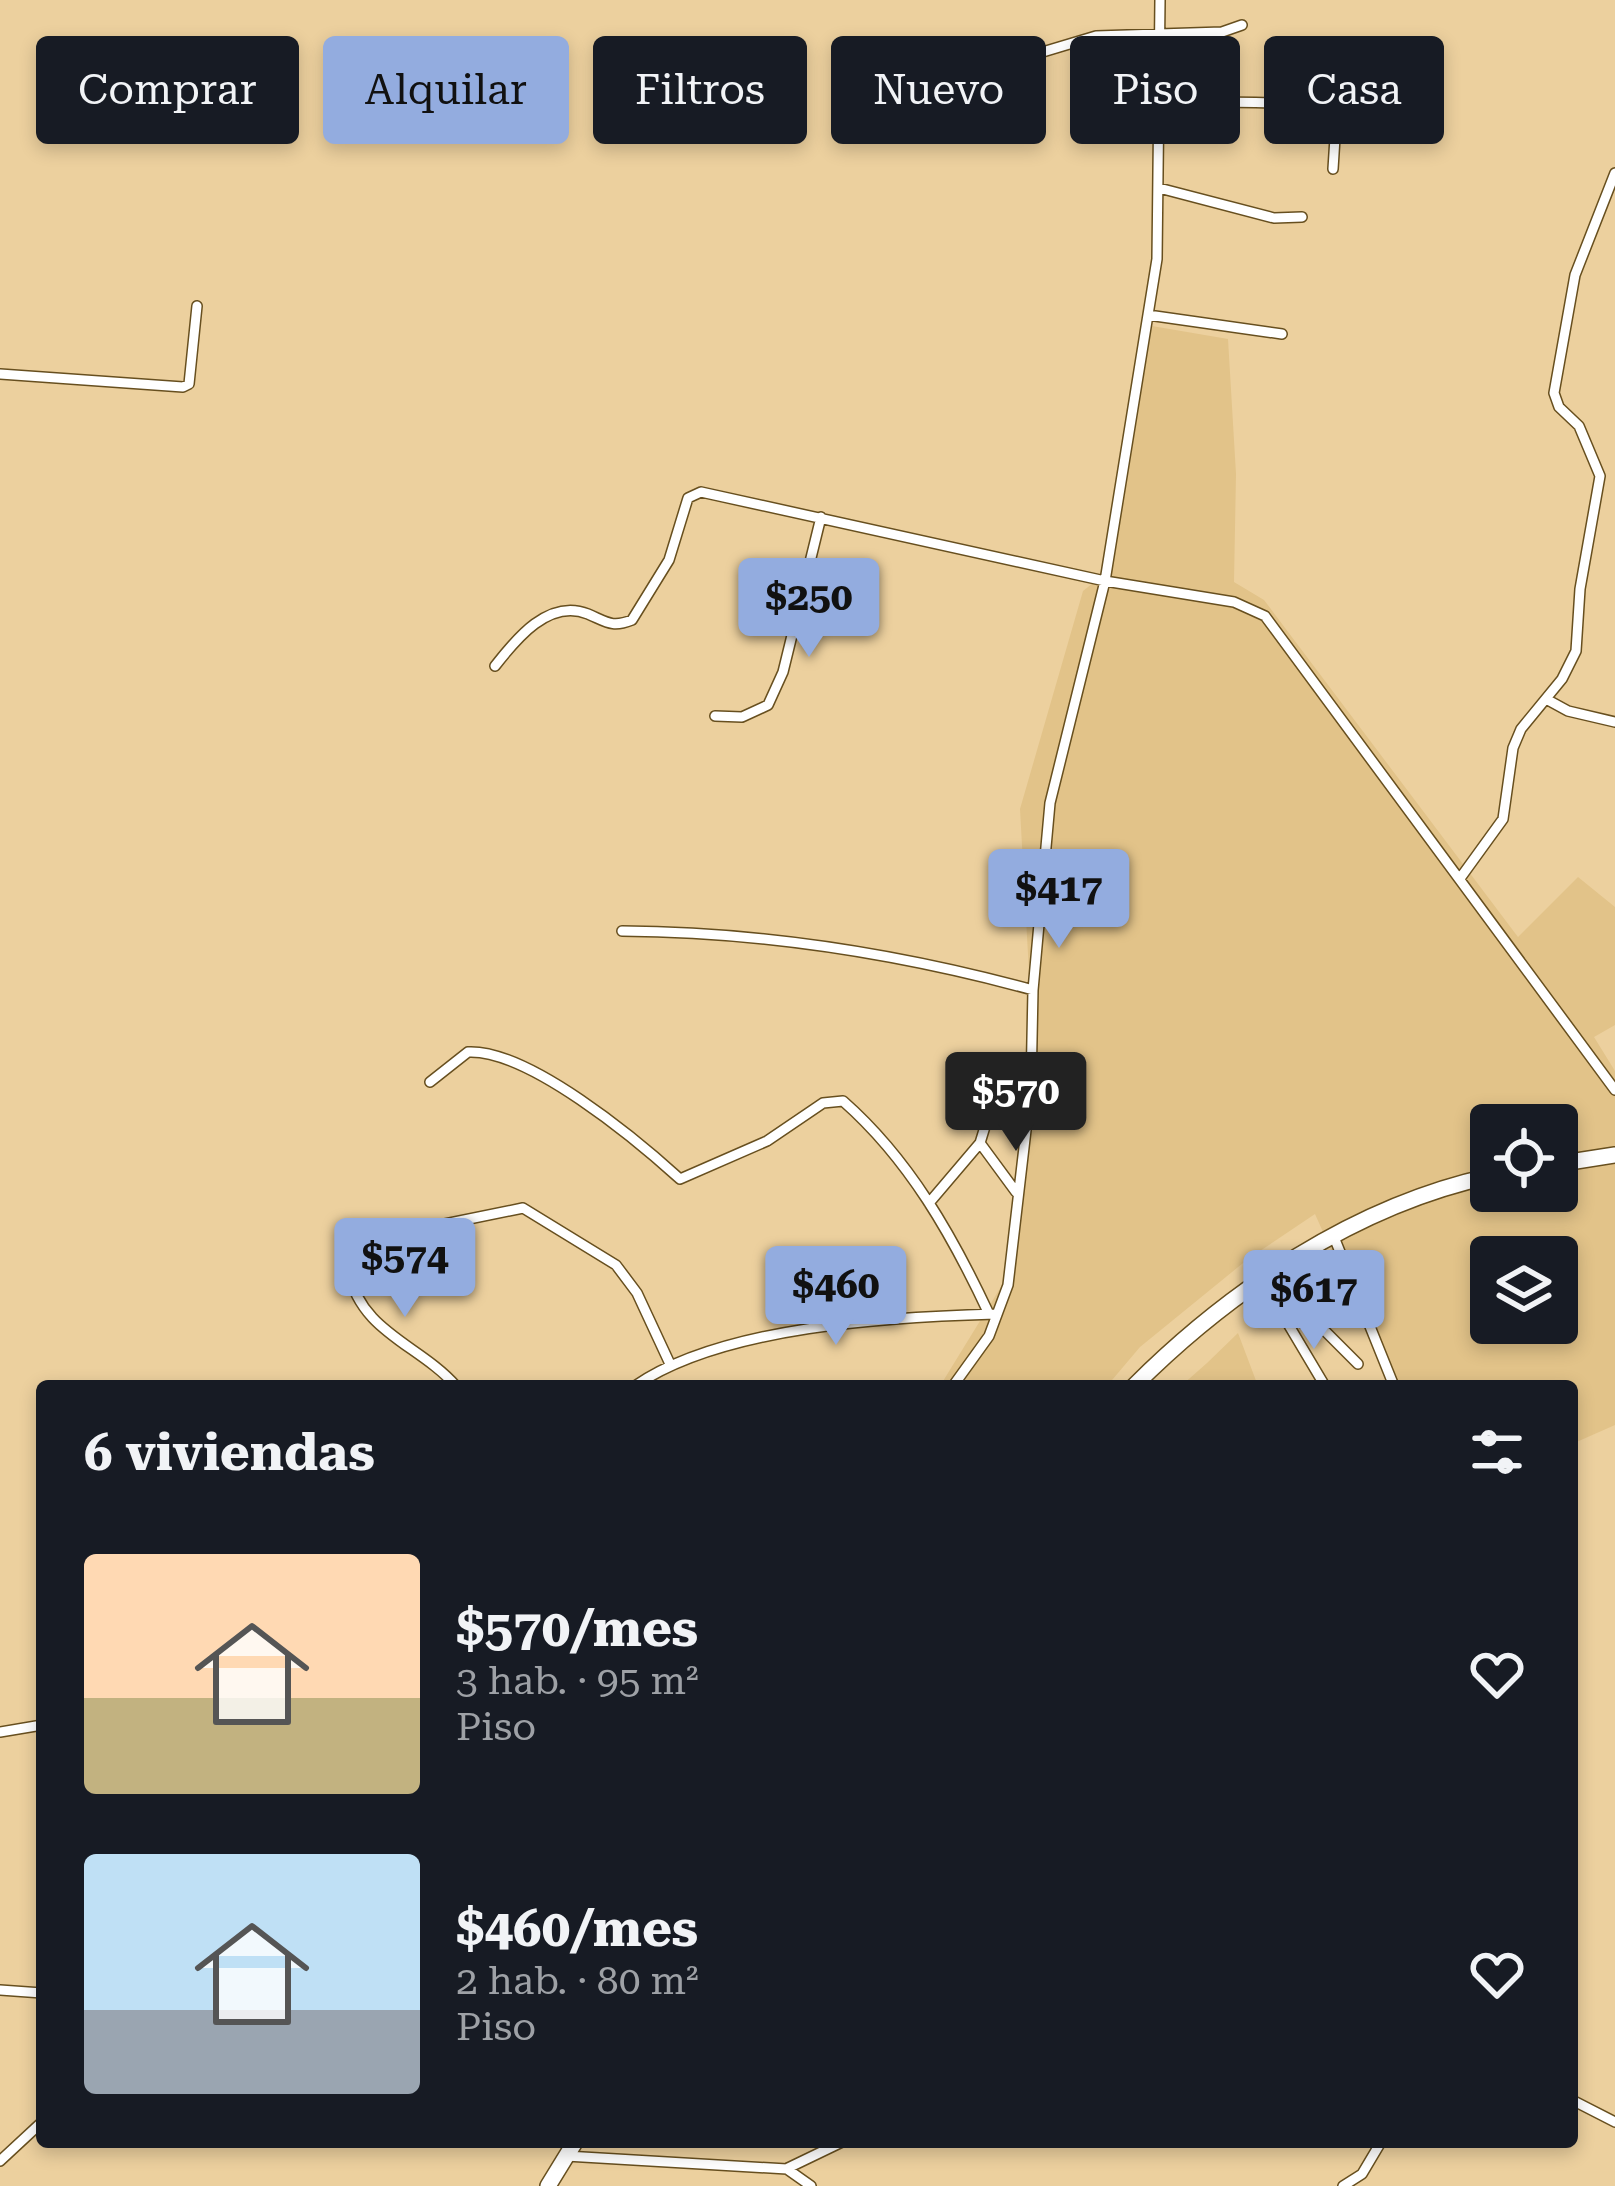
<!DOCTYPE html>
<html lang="es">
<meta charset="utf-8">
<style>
:root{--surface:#171b24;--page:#20242c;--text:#f1f3f6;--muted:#9ea1a6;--accent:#93acdf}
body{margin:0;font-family:"Roboto Serif",serif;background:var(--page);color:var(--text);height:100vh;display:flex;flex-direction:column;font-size:45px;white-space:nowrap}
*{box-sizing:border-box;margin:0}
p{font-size:39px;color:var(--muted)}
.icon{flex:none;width:66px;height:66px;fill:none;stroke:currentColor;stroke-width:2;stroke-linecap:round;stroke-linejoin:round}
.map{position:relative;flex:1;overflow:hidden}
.sheet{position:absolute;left:36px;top:1380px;width:1542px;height:768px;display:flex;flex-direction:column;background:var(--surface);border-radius:12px;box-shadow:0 6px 18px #0003}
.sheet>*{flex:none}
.guide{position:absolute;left:36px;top:36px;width:1545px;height:108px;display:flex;gap:24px}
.controls{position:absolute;left:1470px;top:1104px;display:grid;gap:24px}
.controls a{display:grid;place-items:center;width:108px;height:108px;border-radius:12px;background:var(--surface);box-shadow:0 6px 18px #0003;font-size:60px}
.price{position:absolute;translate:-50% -102px;padding:0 27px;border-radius:12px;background:var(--accent);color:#111;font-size:39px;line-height:78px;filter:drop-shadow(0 3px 6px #0008)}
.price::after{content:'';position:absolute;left:50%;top:72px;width:36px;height:27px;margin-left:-18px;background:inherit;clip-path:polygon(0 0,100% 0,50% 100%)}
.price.selected{background:#222;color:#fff}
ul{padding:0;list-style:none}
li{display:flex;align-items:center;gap:36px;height:300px;padding:0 48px}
li span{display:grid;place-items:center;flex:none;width:336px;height:240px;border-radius:12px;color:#555}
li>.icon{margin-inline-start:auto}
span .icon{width:144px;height:144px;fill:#fffc;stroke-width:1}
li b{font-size:51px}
h2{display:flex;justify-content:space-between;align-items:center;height:144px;padding:0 48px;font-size:51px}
.pill{padding:0 42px;border-radius:12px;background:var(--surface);box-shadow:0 6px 18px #0003;font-size:42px;line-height:108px}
.pill.selected{background:var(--accent);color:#111}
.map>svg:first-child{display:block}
.built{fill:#e2c389;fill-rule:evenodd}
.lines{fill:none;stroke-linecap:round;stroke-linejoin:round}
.minor-casing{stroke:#674f1f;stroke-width:12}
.primary-casing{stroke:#674f1f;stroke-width:18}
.minor{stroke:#fff;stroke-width:9}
.primary{stroke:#fff;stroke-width:15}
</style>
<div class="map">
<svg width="1615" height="2186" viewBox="0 0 1615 2186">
<rect width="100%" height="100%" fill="#ecd09e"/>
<!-- built -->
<path class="built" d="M1152,326L1228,339L1236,474L1234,582L1264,600L1518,937L1578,877L1615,907V1025L1594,1037L1615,1071V1425L1572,1444V1386H1392L1315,1214L1248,1259L1140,1347L1107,1386H940L1007,1277L1031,1009L1020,809L1083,591L1113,567ZM1491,1125H1557V1191H1491ZM1491,1257H1557V1323H1491Z
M1238,1333L1258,1386H1181L1207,1363Z"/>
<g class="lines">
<!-- minor casing -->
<g class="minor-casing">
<path id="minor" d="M1160,0L1157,259L1105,581L1234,602L1265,616L1615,1090
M983,70L1096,36L1222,32L1242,25
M1160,104C1196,104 1315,94 1336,122L1333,169
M1159,188L1274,218L1302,217
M1148,315L1282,334
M0,374L183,387L189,384L197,306
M495,666C516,639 549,598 588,614C607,622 612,628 632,620L669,560L688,498L701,492L1105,581L1050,803L1033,990L1031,1087L1008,1285L989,1336L953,1386
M1546,699L1568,711L1615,722
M715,716L742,717L768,705L783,672L821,517
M1461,877L1503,819L1513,748L1521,729L1562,679L1576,651L1580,589L1600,476L1579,426L1559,407L1554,393L1575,275L1615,173
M622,931C759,932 901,954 1033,990
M430,1082L468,1052C528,1049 637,1140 680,1179L767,1141L823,1103L843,1101C909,1159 952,1235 989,1314
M980,1143L1016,1192
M929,1203L980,1143L991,1107
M1334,1237L1394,1386
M1262,1280L1325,1386
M1281,1318L1321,1327L1358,1364
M456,1386C419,1344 361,1333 348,1270L376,1238L523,1208L616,1265L637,1293L670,1364
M635,1386C722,1326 891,1317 995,1314
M0,1732L42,1725
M0,1990L42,1993
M1572,2100L1615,2122
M566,2156L787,2169L811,2186
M0,2161L42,2122
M788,2168L842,2142
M1343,2186L1362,2174L1381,2142"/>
</g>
<!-- primary casing -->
<g class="primary-casing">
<path id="primary" d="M1557,1164L1615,1155
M1134,1386C1230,1290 1356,1205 1491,1176
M548,2186L575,2142"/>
</g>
<!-- minor -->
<use href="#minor" class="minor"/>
<!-- primary -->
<use href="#primary" class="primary"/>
</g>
</svg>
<div class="controls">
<a><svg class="icon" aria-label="locate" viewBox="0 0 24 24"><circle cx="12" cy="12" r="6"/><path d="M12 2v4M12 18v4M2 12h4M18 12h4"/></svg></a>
<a><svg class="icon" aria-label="layers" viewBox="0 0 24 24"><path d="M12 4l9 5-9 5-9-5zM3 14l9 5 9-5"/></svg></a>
</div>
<b class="price" style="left:809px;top:660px">$250</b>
<b class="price" style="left:1059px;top:951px">$417</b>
<b class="price selected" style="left:1016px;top:1154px">$570</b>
<b class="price" style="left:405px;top:1320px">$574</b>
<b class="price" style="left:836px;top:1348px">$460</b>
<b class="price" style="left:1314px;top:1352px">$617</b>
<div class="guide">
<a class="pill">Comprar</a>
<a class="pill selected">Alquilar</a>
<a class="pill">Filtros</a>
<a class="pill">Nuevo</a>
<a class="pill">Piso</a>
<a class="pill">Casa</a>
</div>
<section class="sheet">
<h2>6 viviendas<svg class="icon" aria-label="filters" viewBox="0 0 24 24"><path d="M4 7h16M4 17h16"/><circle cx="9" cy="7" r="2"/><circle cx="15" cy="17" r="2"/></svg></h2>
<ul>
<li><span style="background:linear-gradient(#ffd9b3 60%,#c2b280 0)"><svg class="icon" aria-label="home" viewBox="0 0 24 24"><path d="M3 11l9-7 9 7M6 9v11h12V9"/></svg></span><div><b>$570/mes</b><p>3 hab. · 95 m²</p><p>Piso</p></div><svg class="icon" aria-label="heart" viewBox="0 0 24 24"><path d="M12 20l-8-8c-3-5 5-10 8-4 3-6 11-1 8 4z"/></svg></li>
<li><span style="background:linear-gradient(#bfe0f5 65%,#9aa5b1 0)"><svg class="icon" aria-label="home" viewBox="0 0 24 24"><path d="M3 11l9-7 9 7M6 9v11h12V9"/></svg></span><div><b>$460/mes</b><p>2 hab. · 80 m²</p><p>Piso</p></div><svg class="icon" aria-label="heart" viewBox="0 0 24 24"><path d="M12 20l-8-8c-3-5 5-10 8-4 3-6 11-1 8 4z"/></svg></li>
</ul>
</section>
</div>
